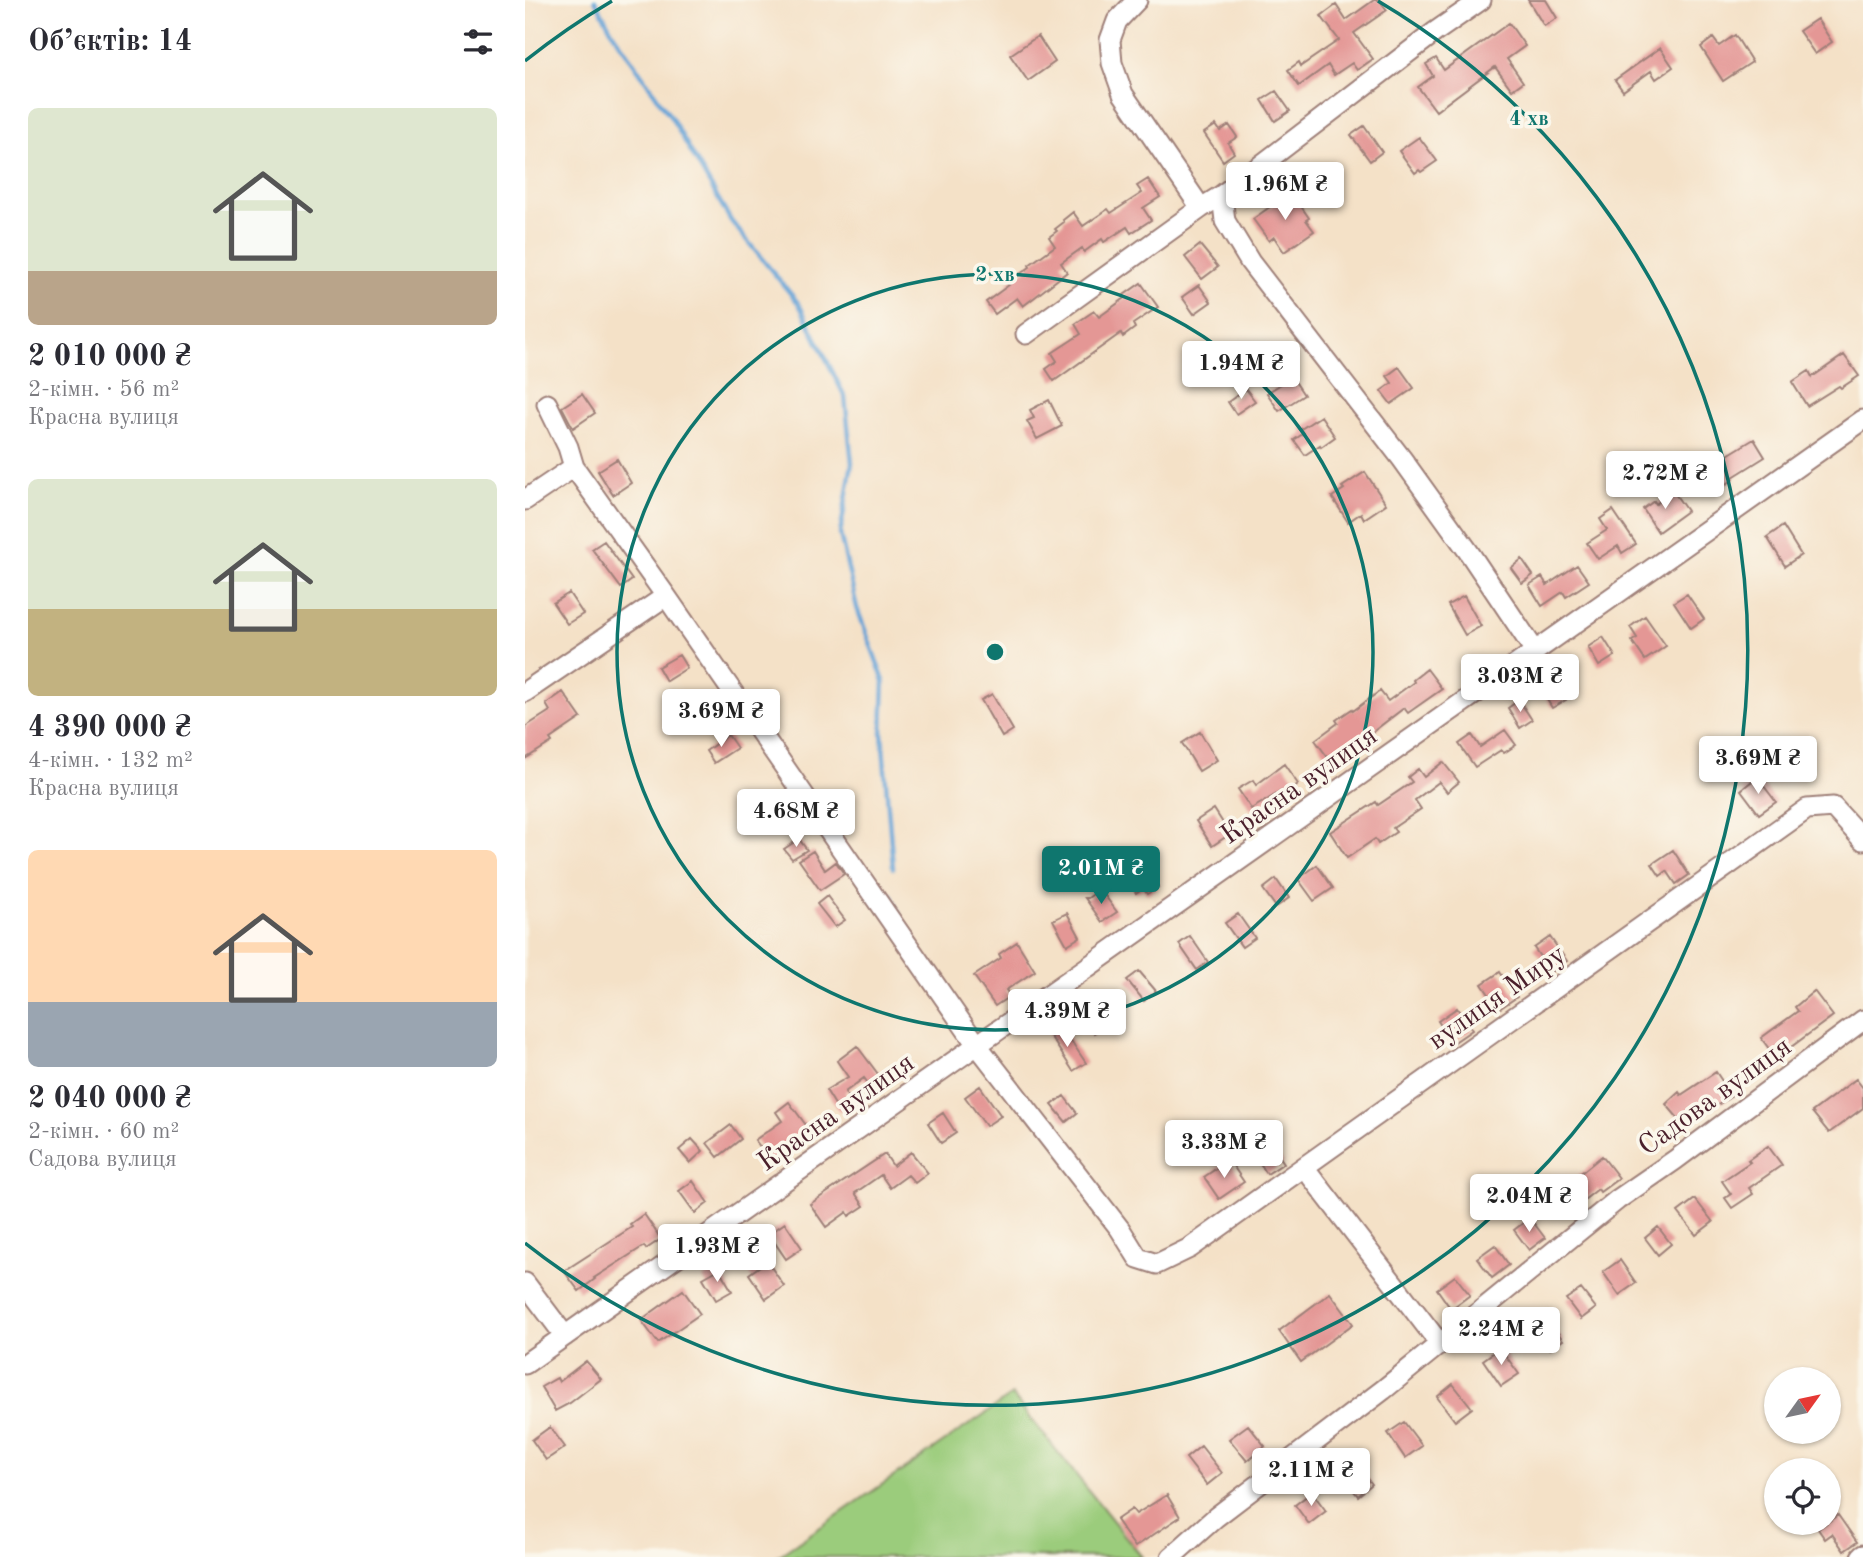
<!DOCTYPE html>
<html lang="uk">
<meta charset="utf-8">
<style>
:root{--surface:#fff;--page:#f2f2f3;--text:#2b2b33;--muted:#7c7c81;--accent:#0f766e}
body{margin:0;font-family:"Old Standard TT",serif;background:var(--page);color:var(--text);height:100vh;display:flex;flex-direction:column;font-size:26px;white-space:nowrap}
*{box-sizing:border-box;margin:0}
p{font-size:23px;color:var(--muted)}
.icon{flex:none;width:38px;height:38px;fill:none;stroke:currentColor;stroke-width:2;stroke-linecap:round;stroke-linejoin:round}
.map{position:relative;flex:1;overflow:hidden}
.panel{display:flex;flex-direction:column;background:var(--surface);width:525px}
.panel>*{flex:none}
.needle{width:46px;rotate:57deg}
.buttons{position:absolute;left:1239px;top:1367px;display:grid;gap:14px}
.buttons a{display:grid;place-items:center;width:77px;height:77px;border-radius:50%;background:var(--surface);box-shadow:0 2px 5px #0004;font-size:35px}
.price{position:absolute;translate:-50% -60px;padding:0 16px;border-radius:7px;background:#fff;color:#222;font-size:23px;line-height:46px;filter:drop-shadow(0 2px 4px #0008)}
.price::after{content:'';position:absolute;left:50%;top:42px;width:21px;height:16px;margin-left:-10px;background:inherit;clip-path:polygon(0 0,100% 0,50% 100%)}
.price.active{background:var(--accent);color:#fff}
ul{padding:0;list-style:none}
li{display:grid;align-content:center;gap:14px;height:371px;padding:0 28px}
li span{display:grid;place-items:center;height:217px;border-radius:10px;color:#555}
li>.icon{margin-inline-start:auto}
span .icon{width:126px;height:126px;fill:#fffc;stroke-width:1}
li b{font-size:30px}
h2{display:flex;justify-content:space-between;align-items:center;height:84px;padding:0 28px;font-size:30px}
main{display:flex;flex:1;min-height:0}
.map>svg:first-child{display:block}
.green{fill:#9bcc7c;stroke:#727654;stroke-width:2}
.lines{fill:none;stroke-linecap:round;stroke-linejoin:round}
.stream{stroke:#64a2d6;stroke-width:4.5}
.building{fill:#e49795}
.minor-casing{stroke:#9f8079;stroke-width:23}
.minor{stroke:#fff;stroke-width:19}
.ring{fill:none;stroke:#0f766e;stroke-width:3.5}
.labels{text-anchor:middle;stroke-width:7;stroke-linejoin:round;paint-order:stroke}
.street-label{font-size:28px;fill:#4a1f2b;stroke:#fbf7ec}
.centre{fill:#0f766e;stroke:#fbf7ec;stroke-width:3.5}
.ring-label{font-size:21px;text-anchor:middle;font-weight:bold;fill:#0f766e;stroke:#fbf7ec;stroke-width:7;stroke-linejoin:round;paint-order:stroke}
</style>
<main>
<section class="panel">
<h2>Об’єктів: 14<svg class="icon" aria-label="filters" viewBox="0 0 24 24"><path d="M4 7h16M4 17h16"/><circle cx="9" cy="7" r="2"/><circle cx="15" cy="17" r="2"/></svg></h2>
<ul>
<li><span style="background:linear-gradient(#dfe7d0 75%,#b9a48a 0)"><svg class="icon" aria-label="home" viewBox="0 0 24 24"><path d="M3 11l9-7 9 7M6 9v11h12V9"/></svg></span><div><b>2 010 000 ₴</b><p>2-кімн. · 56 m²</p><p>Красна вулиця</p></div></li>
<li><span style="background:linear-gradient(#dfe7d0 60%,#c2b280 0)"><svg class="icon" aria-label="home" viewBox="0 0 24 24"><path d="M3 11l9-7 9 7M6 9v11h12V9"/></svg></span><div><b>4 390 000 ₴</b><p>4-кімн. · 132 m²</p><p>Красна вулиця</p></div></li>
<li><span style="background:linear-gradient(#ffd9b3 70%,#9aa5b1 0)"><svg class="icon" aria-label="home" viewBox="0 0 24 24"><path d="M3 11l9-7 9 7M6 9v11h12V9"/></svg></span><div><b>2 040 000 ₴</b><p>2-кімн. · 60 m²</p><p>Садова вулиця</p></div></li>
</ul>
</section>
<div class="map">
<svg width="1338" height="1557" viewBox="0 0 1338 1557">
<rect width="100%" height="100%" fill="#fbf7ec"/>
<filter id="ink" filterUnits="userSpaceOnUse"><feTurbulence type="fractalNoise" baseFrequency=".0143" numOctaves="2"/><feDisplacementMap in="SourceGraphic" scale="14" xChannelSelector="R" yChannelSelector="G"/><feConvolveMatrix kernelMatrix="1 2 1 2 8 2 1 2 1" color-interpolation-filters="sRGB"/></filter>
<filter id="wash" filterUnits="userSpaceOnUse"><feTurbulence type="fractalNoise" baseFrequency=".00686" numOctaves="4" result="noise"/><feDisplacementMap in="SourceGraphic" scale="28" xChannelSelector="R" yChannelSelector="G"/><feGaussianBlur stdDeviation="1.57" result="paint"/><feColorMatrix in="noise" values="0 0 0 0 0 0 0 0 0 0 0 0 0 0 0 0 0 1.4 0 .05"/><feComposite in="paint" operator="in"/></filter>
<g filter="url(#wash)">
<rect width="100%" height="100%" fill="#f4e1c7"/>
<!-- green -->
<path class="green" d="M487,1395L617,1557H252Z"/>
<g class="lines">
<!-- stream -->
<path class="stream" d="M70,0L88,33L147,119L206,221L274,304L320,397L327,463L315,534L332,608L359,681L357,733L368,868
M366,895L378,924"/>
</g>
<g id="blocks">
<!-- building -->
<path class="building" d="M849,0H854L862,10L829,33L848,59L832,70L827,63L809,75L803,65L774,86L763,70L774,62L776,66L814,40L796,16L811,5L821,20Z
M1003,0H1021L1032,18L1019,26Z
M1292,19L1307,42L1290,54L1274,31Z
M984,23L1000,46L982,59L998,82L987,90L970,67L911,111L893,87L908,76L901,64L911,58L919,70Z
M1210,35L1227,62L1198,81L1176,47L1188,38L1194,46Z
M513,36L530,62L503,81L485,55Z
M1135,48L1148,67L1131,79L1126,71L1098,91L1090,80Z
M751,91L765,111L750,121L737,100Z
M691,125L695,131L704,125L712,137L703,143L709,153L698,161L679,133Z
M839,126L857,152L845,161L826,135Z
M894,137L912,161L896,172L894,170L890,173L874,151Z
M623,179L635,197L618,208L626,220L606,233L602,227L579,242L577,239L559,252L557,248L536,263L542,272L510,297L498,306L492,298L470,314L461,302L484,285L482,283L505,267L504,265L530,246L524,237L532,231L530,229L539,222L538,220L548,212L558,226L583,209L586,213L617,193L612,186Z
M766,192L784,218L781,220L789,231L759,252L749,237L744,241L728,219Z
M675,245L693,267L677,279L660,257Z
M616,283L633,307L608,324L610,328L598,337L596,333L529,381L521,369L532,361L527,353L556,334L550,324L569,311L574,317L600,298L599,295Z
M674,285L686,302L669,314L657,297Z
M1319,355L1334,376L1316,388L1314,386L1282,406L1267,382L1284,371L1287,377Z
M874,367L889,388L866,404L856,391L867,383L862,376Z
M767,377L779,395L754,411L742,393Z
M721,389L730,401L711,414L703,402Z
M57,394L70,413L48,428L37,407Z
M524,400L537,426L512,439L502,421L509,418L505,410Z
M796,416L810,437L796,447L795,445L780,455L769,440L779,433L776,429Z
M1229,439L1240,457L1208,477L1209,479L1197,487L1182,464L1194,456L1196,459Z
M92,459L106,483L88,495L73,471Z
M840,472L861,504L839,519L836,513L823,522L807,497L819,489L817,487Z
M1148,491L1162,511L1133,532L1118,509L1129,501L1131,504Z
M1088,510L1111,544L1097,553L1093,546L1073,559L1062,543L1082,530L1075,519Z
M1258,526L1276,555L1260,566L1242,537Z
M79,541L107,580L96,588L67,549Z
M997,559L1008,575L997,583L986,568Z
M1052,565L1064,582L1041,597L1038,592L1017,606L1004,585L1017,577L1022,585Z
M44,593L58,614L42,624L28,603Z
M1162,594L1179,619L1166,628L1149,602Z
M939,596L956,626L940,635L923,605Z
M1120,616L1141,646L1120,660L1107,641L1112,638L1105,627Z
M1078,637L1090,656L1074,666L1063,647Z
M154,655L162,668L141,681L133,667Z
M902,669L917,689L883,713L879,708L807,763L790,740L813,723L811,720L827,709L828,711L855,691L863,701L889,682L888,680Z
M1028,678L1041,700L1027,708L1014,686Z
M38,692L56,718L25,739L27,742L0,759V727L25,711L21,704Z
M467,694L488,730L477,737L456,700Z
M994,700L1007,720L995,728L983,708Z
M980,730L991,745L979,753L976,750L950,767L934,744L947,735L955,747Z
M675,732L692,760L674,771L657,743Z
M203,735L212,748L189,763L181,751Z
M918,762L934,782L922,792L914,782L890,800L896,809L868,828L871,832L853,844L850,839L822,858L805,832L851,802L853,805L887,782L883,777L893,769L899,777Z
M759,764L773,784L760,794L757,791L726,809L713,789L728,780L731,785Z
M1232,777L1251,802L1234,814L1216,790Z
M689,809L705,834L687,846L671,821Z
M274,839L282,850L267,859L259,849Z
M1148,850L1164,875L1151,884L1142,871L1135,876L1127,864Z
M288,851L300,870L311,862L319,874L295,890L274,860Z
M619,864L633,887L622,894L618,888L611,893L600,875Z
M792,865L808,888L789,901L773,879Z
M751,879L764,898L751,907L738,889Z
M575,889L592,912L577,922L560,898H563Z
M302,896L320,920L310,927L292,904Z
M542,913L555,937L542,945L528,920Z
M713,914L730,938L717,947L700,923Z
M665,936L683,962L672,970L654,944Z
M1025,937L1042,961L1026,972L1009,948Z
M492,942L510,971L481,990L485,996L470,1006L449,976L476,958L474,954Z
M614,971L631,991L619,1001L602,980Z
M975,972L992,997L974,1009L957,984Z
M1289,991L1308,1016L1251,1058L1236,1038L1273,1011L1270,1007Z
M567,1003L582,1023L569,1033L554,1013Z
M932,1008L947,1030L928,1043L913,1021Z
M536,1026L561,1063L548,1071L524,1034Z
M332,1046L359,1082L348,1090L339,1078L320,1092L326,1103L314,1111L301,1090L323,1077L312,1061Z
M1191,1072L1207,1096L1188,1108L1184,1103L1158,1124L1141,1104L1154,1092L1156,1095Z
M1331,1079L1338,1088V1108L1304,1133L1287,1112Z
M455,1086L476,1116L461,1126L440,1097Z
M539,1096L552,1113L541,1122L527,1105Z
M264,1102L286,1132L262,1149L264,1151L248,1164L230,1140L257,1121L251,1112Z
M418,1113L431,1133L416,1143L403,1123Z
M206,1125L216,1139L193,1157L182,1143Z
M740,1135L759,1163L742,1174L724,1146Z
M167,1139L178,1151L165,1163L154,1150Z
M1243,1146L1257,1165L1224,1188L1228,1194L1207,1208L1200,1198L1206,1194L1197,1181L1225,1162L1223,1160Z
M386,1152L403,1173L390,1183L383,1175L365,1188L356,1175L330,1193L339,1206L324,1216L322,1212L301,1227L285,1204L360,1154L368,1166Z
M1077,1156L1094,1178L1075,1192L1073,1189L1045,1211L1030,1191L1044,1180L1046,1181Z
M704,1160L719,1182L694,1199L679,1177Z
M168,1181L183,1203L170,1213L154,1191Z
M1170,1199L1188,1222L1171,1235L1153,1212Z
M119,1214L136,1239L121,1249L119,1246L69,1278L70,1279L54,1291L39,1271L107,1227L105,1224Z
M1005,1218L1020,1238L1004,1250L989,1230Z
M260,1223L277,1248L261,1259L244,1234Z
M1133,1227L1146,1244L1133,1255L1120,1238Z
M970,1245L984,1265L967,1278L952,1258Z
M1095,1260L1111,1283L1094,1295L1078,1272Z
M242,1261L259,1286L241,1299L224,1274Z
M194,1269L207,1291L191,1300L178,1278Z
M930,1276L945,1295L926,1309L912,1289Z
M1056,1289L1071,1308L1056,1319L1041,1299Z
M158,1290L175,1314L133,1343L116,1320Z
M805,1293L828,1324L776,1362L754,1331Z
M1020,1315L1038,1340L1025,1349L1008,1324Z
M975,1348L994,1374L976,1386L958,1360Z
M61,1361L76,1379L45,1403L30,1411L16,1387L32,1378L34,1382Z
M928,1384L947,1408L930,1421L912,1397Z
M879,1422L897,1446L880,1458L863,1433Z
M723,1425L740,1446L722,1461L704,1439Z
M25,1427L40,1447L21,1460L7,1440Z
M676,1446L697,1473L682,1485L661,1458Z
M828,1460L847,1484L833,1496L813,1471Z
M787,1492L801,1511L784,1524L770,1505Z
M642,1495L655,1517L610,1547L591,1520L607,1509L611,1514Z
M1313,1515L1332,1542L1319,1551L1307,1534L1300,1539L1293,1529Z"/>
</g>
</g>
<g filter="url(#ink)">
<use href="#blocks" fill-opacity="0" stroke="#9f8079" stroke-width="2"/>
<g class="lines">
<!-- minor casing -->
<g class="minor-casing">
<path id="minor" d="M612,0L592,21L585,40L587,63L598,94L676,208
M697,195L700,221L725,262L877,459L943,551L1010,651
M501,334L676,208L697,195L910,32L956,0
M22,404L43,447L49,467L141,596L452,1045L595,1229L613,1258L632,1264L665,1248L1282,809L1308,807L1338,840
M0,500L49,467
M0,692L141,596
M779,1167L915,1344
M0,1283L40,1336
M0,1364L1338,420
M646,1557L691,1517L858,1390L1092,1200L1150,1160L1338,1020
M1336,1557L1338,1555"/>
</g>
<!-- minor -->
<use href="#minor" class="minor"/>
</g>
</g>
<!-- distance rings -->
<g class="ring">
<circle cx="470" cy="652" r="378"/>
<path d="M0 61A755 755 0 0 1 87 1M853 1A755 755 0 1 1 0 1243"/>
</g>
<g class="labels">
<!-- street labels -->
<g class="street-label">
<text transform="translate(773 784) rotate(-35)" y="10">Красна вулиця</text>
<text transform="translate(971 996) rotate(-35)" y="10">вулиця Миру</text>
<text transform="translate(1189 1095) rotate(-36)" y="10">Садова вулиця</text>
<text transform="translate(310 1111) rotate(-35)" y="10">Красна вулиця</text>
</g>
</g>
<circle cx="470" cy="652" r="10" class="centre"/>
<g class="ring-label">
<text x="1004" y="125">4 хв</text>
<text x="470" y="281">2 хв</text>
</g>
</svg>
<div class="buttons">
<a><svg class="needle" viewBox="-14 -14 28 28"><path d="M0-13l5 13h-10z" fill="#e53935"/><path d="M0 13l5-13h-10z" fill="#7c7c81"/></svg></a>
<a><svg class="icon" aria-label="locate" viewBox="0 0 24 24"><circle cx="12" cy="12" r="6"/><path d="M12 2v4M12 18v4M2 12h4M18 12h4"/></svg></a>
</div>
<b class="price" style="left:760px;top:222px">1.96M ₴</b>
<b class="price" style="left:716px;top:401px">1.94M ₴</b>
<b class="price" style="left:1140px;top:511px">2.72M ₴</b>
<b class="price" style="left:995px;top:714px">3.03M ₴</b>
<b class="price" style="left:196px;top:749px">3.69M ₴</b>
<b class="price" style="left:1233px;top:796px">3.69M ₴</b>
<b class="price" style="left:271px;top:849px">4.68M ₴</b>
<b class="price active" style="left:576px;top:906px">2.01M ₴</b>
<b class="price" style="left:542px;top:1049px">4.39M ₴</b>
<b class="price" style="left:699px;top:1180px">3.33M ₴</b>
<b class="price" style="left:1004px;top:1234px">2.04M ₴</b>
<b class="price" style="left:192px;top:1284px">1.93M ₴</b>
<b class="price" style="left:976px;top:1367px">2.24M ₴</b>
<b class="price" style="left:786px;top:1508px">2.11M ₴</b>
</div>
</main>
